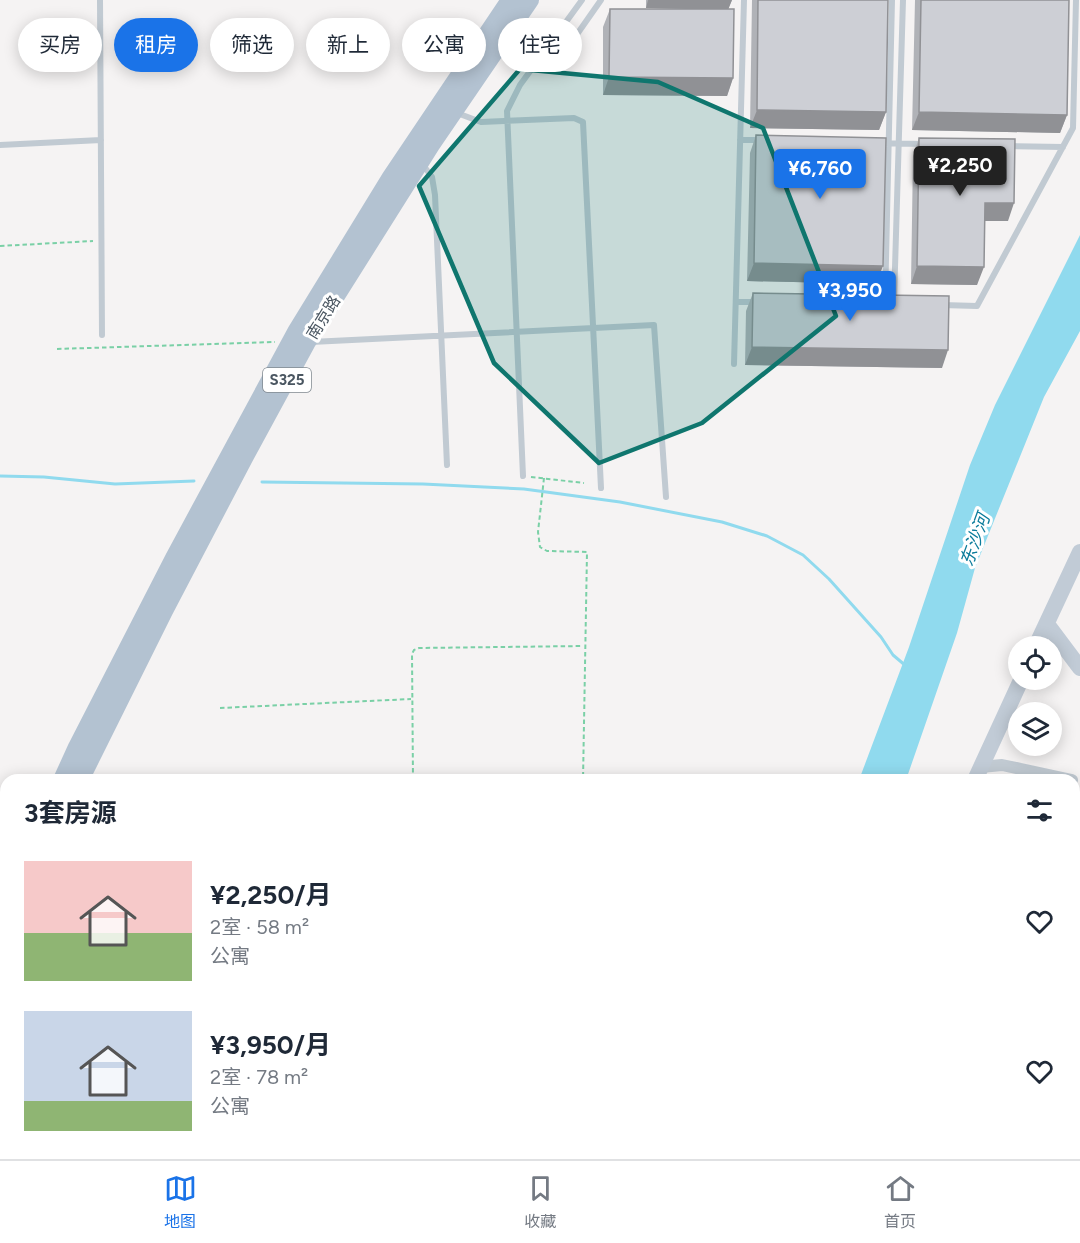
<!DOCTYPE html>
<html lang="zh">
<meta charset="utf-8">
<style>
:root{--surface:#fff;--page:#f2f2f3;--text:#1f2937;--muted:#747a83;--line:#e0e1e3;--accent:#1a73e8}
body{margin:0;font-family:Figtree,"Noto Sans SC",sans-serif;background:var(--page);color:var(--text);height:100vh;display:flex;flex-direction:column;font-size:22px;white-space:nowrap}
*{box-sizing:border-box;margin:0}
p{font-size:20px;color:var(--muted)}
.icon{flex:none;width:33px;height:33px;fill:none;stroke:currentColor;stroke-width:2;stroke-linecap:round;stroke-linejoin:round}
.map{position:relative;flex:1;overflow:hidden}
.drawer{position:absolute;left:0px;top:774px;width:1080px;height:386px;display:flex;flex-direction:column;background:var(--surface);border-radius:18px 18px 0 0;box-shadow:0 3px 15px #0003}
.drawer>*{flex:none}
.hud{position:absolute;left:18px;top:18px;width:600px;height:54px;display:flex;gap:12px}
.tools{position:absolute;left:1008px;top:636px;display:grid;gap:12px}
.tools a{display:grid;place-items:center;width:54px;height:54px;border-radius:50%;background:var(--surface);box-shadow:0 3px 15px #0003;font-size:30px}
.price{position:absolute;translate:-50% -51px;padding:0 14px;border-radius:6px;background:var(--accent);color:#fff;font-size:20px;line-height:39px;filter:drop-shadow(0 2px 3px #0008)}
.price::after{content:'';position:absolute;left:50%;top:36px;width:18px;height:14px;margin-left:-9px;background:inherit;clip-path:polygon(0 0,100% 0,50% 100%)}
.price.current{background:#222;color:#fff}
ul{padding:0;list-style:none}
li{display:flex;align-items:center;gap:18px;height:150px;padding:0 24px}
li span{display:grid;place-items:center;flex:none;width:168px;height:120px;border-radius:0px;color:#555}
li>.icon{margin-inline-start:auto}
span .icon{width:72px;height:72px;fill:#fffc;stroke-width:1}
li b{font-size:26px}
h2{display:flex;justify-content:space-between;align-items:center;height:72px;padding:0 24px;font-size:26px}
.chip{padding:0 21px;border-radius:27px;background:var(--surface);box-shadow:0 3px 15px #0003;font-size:21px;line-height:54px}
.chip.current{background:var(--accent);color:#fff}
.dock{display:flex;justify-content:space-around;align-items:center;height:84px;border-top:2px solid var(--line);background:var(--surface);font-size:16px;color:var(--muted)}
.dock a{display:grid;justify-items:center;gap:3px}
.dock .current{color:var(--accent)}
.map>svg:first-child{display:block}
.water{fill:#90daee}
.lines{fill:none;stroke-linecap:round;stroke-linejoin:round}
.stream{stroke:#90daee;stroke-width:3}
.path{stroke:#7ad0a6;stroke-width:2;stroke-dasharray:4.5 3;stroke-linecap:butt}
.lane{stroke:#c1cad2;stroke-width:6}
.street{stroke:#c1cad2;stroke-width:12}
.secondary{stroke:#c1cbd6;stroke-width:16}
.primary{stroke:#b3c2d1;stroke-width:18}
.wall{fill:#b0b2b7}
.shaded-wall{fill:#909195}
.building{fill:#cdcfd5;stroke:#909195;stroke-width:1.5}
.marked{fill:#0f766e;fill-opacity:0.2;stroke:#0f766e;stroke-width:4.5;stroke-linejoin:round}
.labels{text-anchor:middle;stroke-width:6;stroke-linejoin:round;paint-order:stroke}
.shield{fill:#fff;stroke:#808990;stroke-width:1.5}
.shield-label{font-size:15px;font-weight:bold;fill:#4a5661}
.street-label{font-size:16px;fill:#4a5661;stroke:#fff}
.water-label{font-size:18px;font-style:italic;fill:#0c7c9b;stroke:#fff}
</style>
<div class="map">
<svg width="1080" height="1159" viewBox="0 0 1080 1159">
<rect width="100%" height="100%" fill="#f5f3f3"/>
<!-- water -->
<path class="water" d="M1080,235V331L1044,397L975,568L957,633L906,780H859L909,647L970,465L995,405Z
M341,1154H426L440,1157L441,1159H336Z
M657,1154H707L703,1159H654Z"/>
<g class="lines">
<!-- stream -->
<path class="stream" d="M0,476L44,477L115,484L194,481
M262,482L423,484L524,489L620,502L722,522L767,536L803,555L829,579L881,637L893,655L906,666"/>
<!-- path -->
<path class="path" d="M0,246L93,241
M57,349L275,342
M531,477L584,483
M544,478L538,532L540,547L547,551L587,552L583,780
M220,708L411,699
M413,780L412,654L414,650L419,648L583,646
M449,1154L456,1155
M318,1159L320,1154"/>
<!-- lane -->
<path class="lane" d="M100,0L102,335
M559,60L601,0
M457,113L481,122L574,118L583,122L601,488
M740,140H761
M879,143L923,144
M0,145L101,140
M1008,146L1063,147
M423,165L432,177L435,195L447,465
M894,301L903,0
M736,302H755
M885,302L892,0
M942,305L977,306L1073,128L1076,0
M311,342L654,325L666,497
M734,364L744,0
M523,476L507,111L520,85L582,0
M987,1159L988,1154"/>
<!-- street -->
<path class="street" d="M981,767L1002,765L1072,780
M1074,1081L1080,1049
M929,1159L930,1154
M1060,1159L1061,1154"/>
<!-- secondary -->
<path class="secondary" d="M1047,624L1080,668
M1036,646L1080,552
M975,780L1021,680
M0,1045L6,1049
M132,1154L138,1159
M787,1159L790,1154"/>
<!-- primary -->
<path class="primary" d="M62,780L77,747L174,558L296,332L391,177L510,0
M80,780L164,611L244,458L307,342L431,145L530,0
M0,918L6,905
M0,957L6,943"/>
</g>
<!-- wall -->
<path class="wall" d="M646,0H732L728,9L733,78L727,96L603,95V27L610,9H711L646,8Z
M752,0H888L886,112L879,130L750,128Z
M915,0H1069L1067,115L1060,133L912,130Z
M756,135L876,284L747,281L750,153Z
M919,138L1008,221H985L977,285L911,284L913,156Z
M753,293L942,368L745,365L746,311Z"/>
<!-- shaded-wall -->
<path class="shaded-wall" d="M648,0H732L728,10L646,8Z
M609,77L733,78L727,96L603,95Z
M757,110L886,112L879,130L750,128Z
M919,112L1067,115L1060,133L912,130Z
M985,203H1014L1008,221H979Z
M754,263L883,266L876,284L747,281Z
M917,266L984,267L977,285L911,284Z
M752,347L948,350L942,368L745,365Z"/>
<!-- building -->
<path class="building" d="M758,0H888L886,112L757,110Z
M921,0H1069L1067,115L919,112Z
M610,9H734L733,78L609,77Z
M756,135L886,138L883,266L754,263Z
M919,138L1015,139L1014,203H985L984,267L917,266Z
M753,293L949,296L948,350L752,347Z"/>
<!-- marked area -->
<path class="marked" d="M520,69L658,82L763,128L836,316L702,423L599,463L494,363L419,186Z"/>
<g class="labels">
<!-- shield labels -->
<rect class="shield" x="263" y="368" width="48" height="24" rx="4.5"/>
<g class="shield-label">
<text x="287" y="385">S325</text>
</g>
<!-- street labels -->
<g class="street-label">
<text transform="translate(323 317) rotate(-58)" y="6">南京路</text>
</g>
<!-- water labels -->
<g class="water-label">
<text transform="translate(975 540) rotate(-70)" y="6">东沙河</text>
</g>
</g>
</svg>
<div class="tools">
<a><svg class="icon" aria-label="locate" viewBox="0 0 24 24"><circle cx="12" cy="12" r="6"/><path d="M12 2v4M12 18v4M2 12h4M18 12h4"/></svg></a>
<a><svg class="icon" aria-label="layers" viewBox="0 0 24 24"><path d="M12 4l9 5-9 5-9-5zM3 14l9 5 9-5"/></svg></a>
</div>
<b class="price current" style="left:960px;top:197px">¥2,250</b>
<b class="price" style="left:820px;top:200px">¥6,760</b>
<b class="price" style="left:850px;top:322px">¥3,950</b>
<div class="hud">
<a class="chip">买房</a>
<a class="chip current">租房</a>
<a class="chip">筛选</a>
<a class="chip">新上</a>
<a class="chip">公寓</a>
<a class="chip">住宅</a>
</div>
<section class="drawer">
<h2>3套房源<svg class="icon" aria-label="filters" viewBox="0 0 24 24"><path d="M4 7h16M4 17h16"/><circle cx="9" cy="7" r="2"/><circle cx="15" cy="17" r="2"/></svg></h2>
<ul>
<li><span style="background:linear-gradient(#f6c9c9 60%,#8fb573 0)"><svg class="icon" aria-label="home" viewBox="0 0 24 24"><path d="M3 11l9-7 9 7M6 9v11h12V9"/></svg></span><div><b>¥2,250/月</b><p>2室 · 58 m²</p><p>公寓</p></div><svg class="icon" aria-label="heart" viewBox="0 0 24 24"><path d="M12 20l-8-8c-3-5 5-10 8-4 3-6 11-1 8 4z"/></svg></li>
<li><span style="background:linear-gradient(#c9d6e8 75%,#8fb573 0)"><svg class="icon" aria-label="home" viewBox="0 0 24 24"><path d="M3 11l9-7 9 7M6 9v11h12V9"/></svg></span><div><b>¥3,950/月</b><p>2室 · 78 m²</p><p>公寓</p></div><svg class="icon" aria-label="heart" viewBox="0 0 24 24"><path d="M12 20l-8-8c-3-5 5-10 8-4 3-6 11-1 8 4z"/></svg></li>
</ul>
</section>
</div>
<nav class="dock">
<a class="current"><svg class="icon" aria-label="map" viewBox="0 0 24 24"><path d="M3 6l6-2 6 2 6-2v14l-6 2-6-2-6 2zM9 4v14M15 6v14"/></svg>地图</a>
<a><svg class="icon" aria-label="saved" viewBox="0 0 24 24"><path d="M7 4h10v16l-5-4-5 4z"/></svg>收藏</a>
<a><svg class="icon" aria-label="home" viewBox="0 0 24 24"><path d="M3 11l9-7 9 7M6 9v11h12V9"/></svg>首页</a>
</nav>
